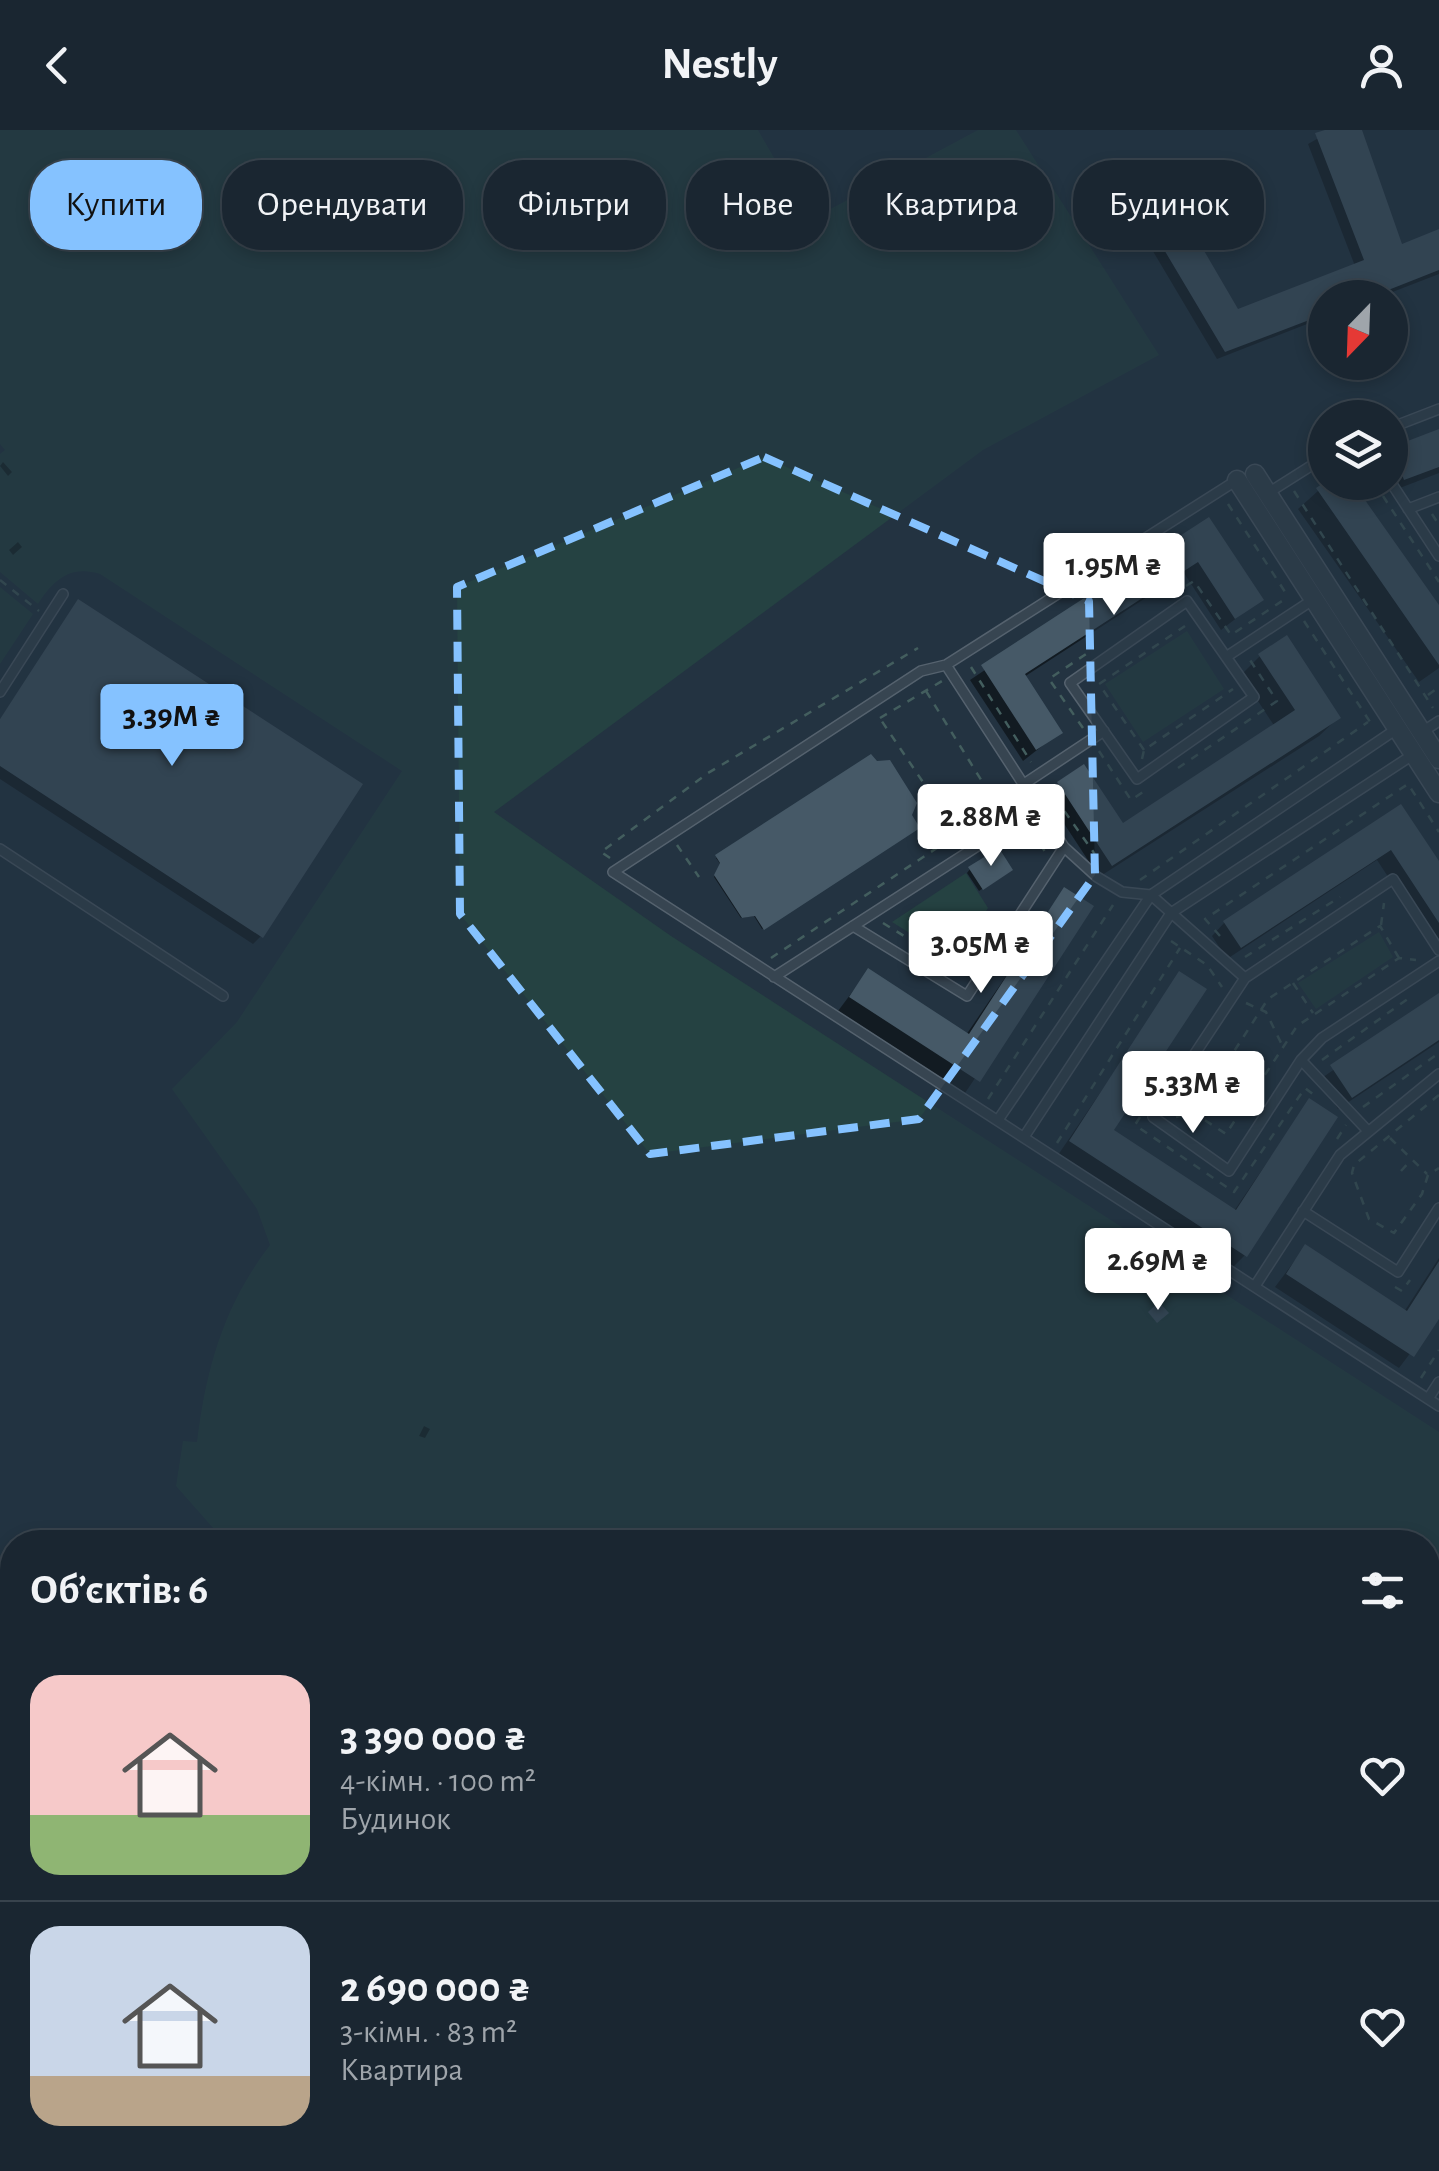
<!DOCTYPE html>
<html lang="uk">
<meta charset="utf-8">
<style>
:root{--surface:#1a2631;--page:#232e39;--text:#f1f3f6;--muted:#9fa5ab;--line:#38434d;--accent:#85c2ff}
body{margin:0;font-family:"Alegreya Sans",sans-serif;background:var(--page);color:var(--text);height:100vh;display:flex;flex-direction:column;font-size:38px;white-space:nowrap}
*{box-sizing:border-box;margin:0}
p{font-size:32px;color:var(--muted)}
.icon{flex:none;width:55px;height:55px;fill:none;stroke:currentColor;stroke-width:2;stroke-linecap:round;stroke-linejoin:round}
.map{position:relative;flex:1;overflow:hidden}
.details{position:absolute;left:0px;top:1400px;width:1440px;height:642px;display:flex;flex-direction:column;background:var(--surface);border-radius:40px 40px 0 0;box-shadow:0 5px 15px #0003,0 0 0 2px var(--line)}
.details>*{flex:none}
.banner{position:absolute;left:30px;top:30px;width:1380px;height:90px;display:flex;gap:20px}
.needle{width:65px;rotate:203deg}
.tools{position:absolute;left:1308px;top:150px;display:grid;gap:20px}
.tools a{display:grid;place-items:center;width:100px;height:100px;border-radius:50%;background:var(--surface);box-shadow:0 5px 15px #0003,0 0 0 2px var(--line);font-size:50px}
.price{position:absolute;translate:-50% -85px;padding:0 22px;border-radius:10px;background:#fff;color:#222;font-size:32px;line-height:65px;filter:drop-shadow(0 2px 5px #0008)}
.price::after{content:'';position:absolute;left:50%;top:60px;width:30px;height:22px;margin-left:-15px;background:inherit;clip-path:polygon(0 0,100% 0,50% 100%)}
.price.current{background:var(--accent);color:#111}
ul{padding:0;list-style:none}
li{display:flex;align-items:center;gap:30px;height:250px;padding:0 30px}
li+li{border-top:2px solid var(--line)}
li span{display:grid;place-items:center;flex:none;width:280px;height:200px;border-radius:30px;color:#555}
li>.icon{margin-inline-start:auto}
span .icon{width:120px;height:120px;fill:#fffc;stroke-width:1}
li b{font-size:42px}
h2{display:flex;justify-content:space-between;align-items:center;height:120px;padding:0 30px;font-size:42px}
.chip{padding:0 35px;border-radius:40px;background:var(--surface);box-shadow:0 5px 15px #0003,0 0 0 2px var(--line);font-size:35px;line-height:90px}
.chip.current{background:var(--accent);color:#111}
header{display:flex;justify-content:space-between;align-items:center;height:130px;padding:0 30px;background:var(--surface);font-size:45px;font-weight:700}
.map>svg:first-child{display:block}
.green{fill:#254242}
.shadow{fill:#0007}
.building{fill:#465967}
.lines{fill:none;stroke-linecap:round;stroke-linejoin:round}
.service-casing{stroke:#55626e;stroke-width:12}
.minor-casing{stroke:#55626e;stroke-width:21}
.tertiary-casing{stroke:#55626e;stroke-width:26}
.trunk-casing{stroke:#424f5b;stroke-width:34}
.path{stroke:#435e5e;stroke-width:2.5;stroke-dasharray:8 8;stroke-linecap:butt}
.service{stroke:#374551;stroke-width:9}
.minor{stroke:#374551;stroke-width:18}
.tertiary{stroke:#374551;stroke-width:22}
.trunk{stroke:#666462;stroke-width:30}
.marked{fill:none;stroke:#85c2ff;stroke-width:8;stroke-dasharray:20 12;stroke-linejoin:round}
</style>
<header><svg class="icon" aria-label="back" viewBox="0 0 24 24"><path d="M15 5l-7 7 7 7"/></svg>Nestly<svg class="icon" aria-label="person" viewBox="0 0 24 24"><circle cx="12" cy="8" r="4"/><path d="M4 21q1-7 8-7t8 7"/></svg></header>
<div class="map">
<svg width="1439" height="2041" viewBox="0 0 1439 2041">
<rect width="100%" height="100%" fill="#233341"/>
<!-- green -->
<path class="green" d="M0,0H758L810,90L978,0H1016L1159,225L983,320L494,682L671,806L1439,1302V1587L1428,1593V1412H234L222,1408L176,1356L183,1311L197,1312C206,1238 224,1175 270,1115L257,1079L172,959L237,892L402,641L100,444C71,435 54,449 38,474L0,442V324L5,320L0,314Z
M0,457L33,484L0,534Z
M1187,501L1224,559L1143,612L1105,554Z
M966,743L988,778L954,831L892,792Z
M1379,802L1393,827L1316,879L1298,853Z
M0,1841L12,1856V1914L0,1899Z
M548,2030H1061L1046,2041H525Z"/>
<!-- shadow -->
<path class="shadow" d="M1333,0H1359L1400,118L1439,102V144L1377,168H1325V187L1217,229L1138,96L1146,88L1200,87L1188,97L1237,182L1355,136L1308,14Z
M1439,302V343L1392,361L1390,323Z
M3,332L12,342L8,346L0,336Z
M1328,352H1371L1359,365L1439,480V538L1419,552L1298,379Z
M1209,390L1260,470L1221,500L1184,443L1024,547L1060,602L1023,631L970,550Z
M18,412L22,417L13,425L9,420Z
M79,472L261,806L253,814L0,649V589Z
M1260,526L1338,588L1319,606L1099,747L1046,666L1059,654L1122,696L1275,597L1241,545Z
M870,627L916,699L762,799L754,786L741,788L714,747L721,735L716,728Z
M1400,677L1439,736V824L1377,730L1227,829L1212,806L1224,793Z
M970,739L1006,743L979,761L967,743Z
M1065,760L1091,777L965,963L838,881L868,841L966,905Z
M1180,845L1111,1001L1234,1081L1309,971L1245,1125L1232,1138L1058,1025Z
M1439,866V912L1338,979L1319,950Z
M1305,1117L1404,1182L1439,1128V1185L1399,1238L1275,1157Z
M424,1296L430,1299L425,1308L419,1306Z
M1439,1598V1648L1428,1654V1604Z
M1439,1755V1823L1428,1829V1762Z
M1439,1940V2041H1412L1411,2030H1428V1951Z
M1168,2030H1243L1251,2041H1176Z"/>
<!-- building -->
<path class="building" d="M1325,0H1362L1402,114L1439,99V140L1368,168H1325V184L1225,222L1144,86L1186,61L1203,87L1189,95L1238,179L1364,130L1315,3Z
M1439,299V337L1404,350L1392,317Z
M1325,352H1375L1360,363L1439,475V535L1316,358Z
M1209,387L1264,470L1235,489L1198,432L1025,544L1063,603L1036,620L981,535Z
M78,469L363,654L263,808L0,636V589Z
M1287,505L1341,588L1112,736L1057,652L1084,634L1123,693L1295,580L1258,524Z
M871,624L877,631L890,630L917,673L912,685L920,698L764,800L755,786L742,788L714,745L720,733L715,725Z
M1401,674L1439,731V793L1391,720L1241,818L1223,791Z
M999,718L1013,740L983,760L968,737Z
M1064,757L1094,776L980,952L849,867L868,838L969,904Z
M1179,841L1207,859L1114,1000L1236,1080L1309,968L1338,987L1247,1127L1069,1011Z
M1439,863V910L1352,968L1330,935Z
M1305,1114L1407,1181L1439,1131V1189L1414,1227L1286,1144Z
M1159,1172L1169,1183L1157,1193L1148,1182Z
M1439,1596V1641L1428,1646V1601Z
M1439,1752V1822L1428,1827V1759Z
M1439,1937V2041H1425L1428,1947Z
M1206,2030H1246L1255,2041H1215Z"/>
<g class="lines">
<!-- service casing -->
<g class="service-casing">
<path id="service" d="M1390,298L1439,279
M1237,350L946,535L921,541L613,742L1439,1276
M1390,351L1439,426
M1268,363L1325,327
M1408,379L1439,367
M1187,471L1254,567L1137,649L1070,553Z
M1226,527L1314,469
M946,535L1064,717L1097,747L1122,762L1151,765L1245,848
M0,562L63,464
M1422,602L1439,591
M1024,654L1104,601
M0,719L223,866
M853,796L967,866L1064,717
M1439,820L1393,749L1245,848L1153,987L1229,1041L1301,930L1322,908L1439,831
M774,847L1038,677
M1301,930L1368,1001
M998,990L1151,765L1398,598
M1024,1007L1171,783L1414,624
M1303,1081L1398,1142L1439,1078
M1255,1156L1340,1025L1439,944
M1428,1269L1439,1252
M1428,1656L1439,1651
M1428,1837L1439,1831
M1396,2030L1405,2041"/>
</g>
<!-- minor casing -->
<g class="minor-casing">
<path id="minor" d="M1255,344L1439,629
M1237,350L1439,663"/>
</g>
<!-- tertiary casing -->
<g class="tertiary-casing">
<path id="tertiary" d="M0,1995L12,2011
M28,2030L37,2041"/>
</g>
<!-- trunk casing -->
<g class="trunk-casing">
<path id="trunk" d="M0,1803L12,1819
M0,1946L12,1962
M68,2030L77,2041
M182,2030L191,2041"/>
</g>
<!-- path -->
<path class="path" d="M1390,331L1395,338
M1294,361L1433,578
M1383,366L1439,452
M1228,374L1289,468
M1432,384L1439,395
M0,450L39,481
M1186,456L1194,451L1231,505L1288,467
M1304,491L1374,598
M971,537L1031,632
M926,561L988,661
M1428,565L1439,557
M880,588L942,551
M1083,598L1049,549L1089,522
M1144,620L1099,554L1185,496
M1099,621L1131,670L1143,662
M1142,629L1144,620L1233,559
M1178,638L1277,571L1248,527
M1046,655L1099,730
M948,688L997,655
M1031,701L1046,723
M677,715L699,747
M610,728L601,722L708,643L918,518
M1140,750L1368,592
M883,793L956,838L993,784
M1381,795L1384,773
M1220,806L1205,789L1408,654L1439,702
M1171,811L1207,835L1222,857
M1245,827L1340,767
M771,828L958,704L881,590
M1399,828L1380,796L1268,869L1194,983L1226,1004L1297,896L1399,828L1416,830
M1293,853L1313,883
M1246,873L1266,882L1283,917
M1322,930L1409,868
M1439,965L1354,1035L1352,1043L1369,1089L1394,1103L1422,1064L1428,1045L1439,1038
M988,969L1113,775
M1363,977L1439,923
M1140,987L1135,995L1234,1062L1305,958L1314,965
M1176,987L1192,983
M1390,1008L1427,1044
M1337,1009L1346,995
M1057,1013L1180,818
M1401,1041L1411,1030
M1395,1157L1402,1161L1410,1150
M1421,1248L1439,1220
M1428,1685L1439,1680
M1428,1746L1439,1725
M1428,1873L1439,1868
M1428,1927L1439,1917"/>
<!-- service -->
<use href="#service" class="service"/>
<!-- minor -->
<use href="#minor" class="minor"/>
<!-- tertiary -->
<use href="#tertiary" class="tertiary"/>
<!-- trunk -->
<use href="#trunk" class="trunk"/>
</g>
<!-- marked area -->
<path d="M0 0H1439V2041H0ZM764,327L1089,471L1095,745L919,989L650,1024L460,784L457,457Z" fill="#233341" fill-opacity=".55" fill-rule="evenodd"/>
<path class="marked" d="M764,327L1089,471L1095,745L919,989L650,1024L460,784L457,457Z"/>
</svg>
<div class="tools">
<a><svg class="needle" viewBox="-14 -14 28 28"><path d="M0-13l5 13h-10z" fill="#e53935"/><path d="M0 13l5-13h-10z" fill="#9fa5ab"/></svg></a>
<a><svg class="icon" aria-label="layers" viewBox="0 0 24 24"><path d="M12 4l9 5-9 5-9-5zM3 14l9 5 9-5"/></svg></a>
</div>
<b class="price" style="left:1114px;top:488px">1.95M ₴</b>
<b class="price current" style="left:172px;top:639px">3.39M ₴</b>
<b class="price" style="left:991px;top:739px">2.88M ₴</b>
<b class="price" style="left:981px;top:866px">3.05M ₴</b>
<b class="price" style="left:1193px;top:1006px">5.33M ₴</b>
<b class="price" style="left:1158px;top:1183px">2.69M ₴</b>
<div class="banner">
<a class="chip current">Купити</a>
<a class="chip">Орендувати</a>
<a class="chip">Фільтри</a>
<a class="chip">Нове</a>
<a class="chip">Квартира</a>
<a class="chip">Будинок</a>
</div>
<section class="details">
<h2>Об’єктів: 6<svg class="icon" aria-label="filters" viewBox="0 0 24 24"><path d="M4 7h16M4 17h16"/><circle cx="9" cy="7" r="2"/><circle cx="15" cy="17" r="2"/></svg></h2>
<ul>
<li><span style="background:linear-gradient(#f6c9c9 70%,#8fb573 0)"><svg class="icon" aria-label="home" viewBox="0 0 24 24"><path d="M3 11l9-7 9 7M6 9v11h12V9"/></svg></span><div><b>3 390 000 ₴</b><p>4-кімн. · 100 m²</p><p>Будинок</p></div><svg class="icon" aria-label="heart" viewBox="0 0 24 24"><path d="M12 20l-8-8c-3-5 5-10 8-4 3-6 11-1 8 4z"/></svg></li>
<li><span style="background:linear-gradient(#c9d6e8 75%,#b9a48a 0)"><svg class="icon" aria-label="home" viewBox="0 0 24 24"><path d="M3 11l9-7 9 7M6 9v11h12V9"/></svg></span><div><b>2 690 000 ₴</b><p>3-кімн. · 83 m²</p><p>Квартира</p></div><svg class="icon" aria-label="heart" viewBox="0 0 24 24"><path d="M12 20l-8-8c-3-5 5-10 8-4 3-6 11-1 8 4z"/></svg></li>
</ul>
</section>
</div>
